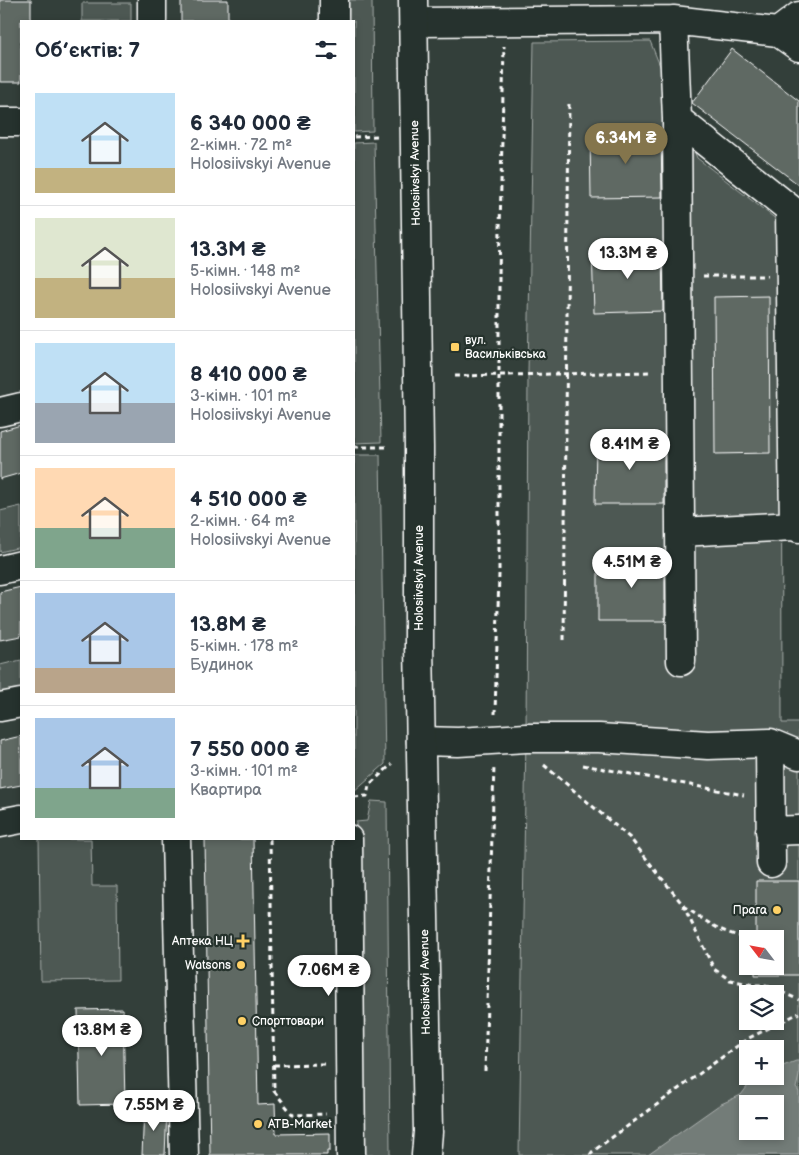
<!DOCTYPE html>
<html lang="uk">
<meta charset="utf-8">
<style>
:root{--surface:#fff;--page:#f2f2f3;--text:#1f2937;--muted:#747a83;--line:#e0e1e3;--accent:#84754c}
body{margin:0;font-family:"Balsamiq Sans",sans-serif;background:var(--page);color:var(--text);height:100vh;display:flex;flex-direction:column;font-size:19px;white-space:nowrap}
*{box-sizing:border-box;margin:0}
p{font-size:16px;color:var(--muted)}
.icon{flex:none;width:28px;height:28px;fill:none;stroke:currentColor;stroke-width:2;stroke-linecap:round;stroke-linejoin:round}
.map{position:relative;flex:1;overflow:hidden}
.drawer{position:absolute;left:20px;top:20px;width:335px;height:820px;display:flex;flex-direction:column;background:var(--surface);border-radius:0px;box-shadow:0 2px 8px #0003}
.drawer>*{flex:none}
.needle{width:32px;rotate:301deg}
.fabs{position:absolute;left:739px;top:930px;display:grid;gap:10px}
.fabs a{display:grid;place-items:center;width:45px;height:45px;border-radius:0px;background:var(--surface);box-shadow:0 2px 8px #0003;font-size:25px}
.price{position:absolute;translate:-50% -42px;padding:0 11px;border-radius:18px;background:#fff;color:#222;font-size:16px;line-height:32px;filter:drop-shadow(0 1px 2px #0008)}
.price::after{content:'';position:absolute;left:50%;top:30px;width:15px;height:11px;margin-left:-8px;background:inherit;clip-path:polygon(0 0,100% 0,50% 100%)}
.price.active{background:var(--accent);color:#fff}
ul{padding:0;list-style:none}
li{display:flex;align-items:center;gap:15px;height:125px;padding:0 15px}
li+li{border-top:1px solid var(--line)}
li span{display:grid;place-items:center;flex:none;width:140px;height:100px;border-radius:0px;color:#555}
li>.icon{margin-inline-start:auto}
span .icon{width:60px;height:60px;fill:#fffc;stroke-width:1}
li b{font-size:21px}
h2{display:flex;justify-content:space-between;align-items:center;height:60px;padding:0 15px;font-size:21px}
.map>svg:first-child{display:block}
.green{fill:#4d5853;stroke:#a6aca9;fill-rule:evenodd}
.water{fill:#737b78;stroke:#abb0ae;fill-rule:evenodd}
.building{fill:#5f6964;stroke:#fff}
.lines{fill:none;stroke-linecap:round;stroke-linejoin:round}
.minor-casing{stroke:#fff;stroke-width:31}
.highway-casing{stroke:#fff;stroke-width:31}
.path{stroke:#fff;stroke-width:3;stroke-dasharray:5 4;stroke-linecap:butt}
.minor{stroke:#26332d;stroke-width:28}
.highway{stroke:#26332d;stroke-width:28}
.poi-dot{fill:#ffd166;stroke:#26332d;stroke-width:2}
.labels{text-anchor:middle;stroke-width:4.5;stroke-linejoin:round;paint-order:stroke}
.street-label{font-size:12px;fill:#fff;stroke:#26332d}
.poi-label{font-size:12px;fill:#fff;stroke:#26332d;text-anchor:start}
</style>
<div class="map">
<svg width="799" height="1155" viewBox="0 0 799 1155">
<rect width="100%" height="100%" fill="#333f3a"/>
<filter id="ink" filterUnits="userSpaceOnUse"><feTurbulence type="fractalNoise" baseFrequency=".02" numOctaves="2"/><feDisplacementMap in="SourceGraphic" scale="10" xChannelSelector="R" yChannelSelector="G"/><feConvolveMatrix kernelMatrix="1 2 1 2 8 2 1 2 1" color-interpolation-filters="sRGB"/></filter>
<g filter="url(#ink)">
<!-- green -->
<path class="green" d="M346,0H372L373,131L354,132V21H346Z
M82,3H131V21H82Z
M650,41L697,158L781,223L782,723H799V1155H519L526,738L528,374L534,42ZM748,939H775V966H748ZM748,994H775V1021H748ZM748,1049H775V1076H748ZM748,1104H775V1131H748Z
M374,142L381,442L354,443V143Z
M354,455H380L385,764L354,791Z
M21,506V547L0,552V511Z
M21,660V688L0,693V665Z
M371,801L387,802L390,1155H361L356,822L367,821Z
M39,839H91L92,886H117L118,980L41,981Z"/>
<!-- water -->
<path class="water" d="M796,1061H799V1076L796,1088L799,1092V1155H648L719,1105L741,1095L753,1079L759,1076H775V1069ZM748,1104H775V1131H748Z"/>
<!-- building -->
<path class="building" d="M0,0H31V21H21V82H0Z
M181,0H228V21H181Z
M732,49L799,101V185L692,103Z
M661,132L662,197L591,198L590,134Z
M662,247L663,311L594,313L592,248Z
M769,296L770,453L715,454L714,297Z
M21,425V473L0,479V431Z
M596,438L664,439V504H595Z
M598,557H665V621H598Z
M21,587V636L0,640V592Z
M21,736V785L0,789V741Z
M205,839H253L258,1105L275,1104L276,1134L330,1133V1151H327V1155H210Z
M756,881H799V975H755V966H775V939H756Z
M123,1009L125,1104L80,1105L78,1010Z
M144,1109H167L165,1155H142Z"/>
<g class="lines">
<!-- minor casing -->
<g class="minor-casing">
<path id="minor" d="M334,0V21
M673,20L677,119L681,661
M152,21V0
M414,22L673,20L778,32L799,47
M778,32L799,16
M677,119L799,216
M0,122H21
M790,209L794,526
M0,412L21,407
M680,532L794,526L799,528
M0,570L21,565
M0,707L21,703
M421,741L458,742L526,738H599L708,745L770,743L799,755
M770,743L771,863
M0,823L21,819
M770,831L799,830
M176,839L184,1155
M348,839L351,1155"/>
</g>
<!-- highway casing -->
<g class="highway-casing">
<path id="highway" d="M413,0L419,447V645L428,1132L426,1155"/>
</g>
<!-- path -->
<path class="path" d="M354,137L380,136
M703,276H767
M455,376L653,372
M354,447H390
M564,640L569,101
M495,714L499,574V276L504,46
M544,765L630,838L683,905L714,969L730,980L754,985H766L799,1000
M583,765L744,795
M354,797L367,796L369,785L392,764
M270,839L274,1091L293,1115L326,1114
M683,906C705,920 718,932 744,937
M274,1065L325,1064
M485,1071L494,766
M590,1155L592,1152L747,1039L799,1013"/>
<!-- minor -->
<use href="#minor" class="minor"/>
<!-- highway -->
<use href="#highway" class="highway"/>
</g>
</g>
<!-- markers -->
<g class="poi-dot">
<rect x="450" y="342" width="10" height="10" rx="2.5"/>
<circle cx="777" cy="910" r="5"/>
<path d="M240.5 933.5h5v5h5v5h-5v5h-5v-5h-5v-5h5z"/>
<circle cx="241" cy="965" r="5"/>
<circle cx="242" cy="1021" r="5"/>
<circle cx="258" cy="1124" r="5"/>
</g>
<g class="labels">
<!-- street labels -->
<g class="street-label">
<text transform="translate(415 173) rotate(-91)" y="4">Holosiivskyi Avenue</text>
<text transform="translate(419 578) rotate(-90)" y="4">Holosiivskyi Avenue</text>
<text transform="translate(425 982) rotate(-91)" y="4">Holosiivskyi Avenue</text>
</g>
<!-- poi labels -->
<g class="poi-label">
<text x="465" y="344">вул.<tspan x="465" dy="14">Васильківська</tspan></text>
<text x="767" y="914" text-anchor="end">Прага</text>
<text x="233" y="945" text-anchor="end">Аптека НЦ</text>
<text x="231" y="969" text-anchor="end">Watsons</text>
<text x="252" y="1025">Спорттовари</text>
<text x="268" y="1128">ATB-Market</text>
</g>
</g>
</svg>
<div class="fabs">
<a><svg class="needle" viewBox="-14 -14 28 28"><path d="M0-13l5 13h-10z" fill="#e53935"/><path d="M0 13l5-13h-10z" fill="#747a83"/></svg></a>
<a><svg class="icon" aria-label="layers" viewBox="0 0 24 24"><path d="M12 4l9 5-9 5-9-5zM3 14l9 5 9-5"/></svg></a>
<a>+</a>
<a>−</a>
</div>
<b class="price active" style="left:626px;top:165px">6.34M ₴</b>
<b class="price" style="left:628px;top:280px">13.3M ₴</b>
<b class="price" style="left:630px;top:471px">8.41M ₴</b>
<b class="price" style="left:632px;top:589px">4.51M ₴</b>
<b class="price" style="left:329px;top:997px">7.06M ₴</b>
<b class="price" style="left:102px;top:1057px">13.8M ₴</b>
<b class="price" style="left:154px;top:1132px">7.55M ₴</b>
<section class="drawer">
<h2>Об’єктів: 7<svg class="icon" aria-label="filters" viewBox="0 0 24 24"><path d="M4 7h16M4 17h16"/><circle cx="9" cy="7" r="2"/><circle cx="15" cy="17" r="2"/></svg></h2>
<ul>
<li><span style="background:linear-gradient(#bfe0f5 75%,#c2b280 0)"><svg class="icon" aria-label="home" viewBox="0 0 24 24"><path d="M3 11l9-7 9 7M6 9v11h12V9"/></svg></span><div><b>6 340 000 ₴</b><p>2-кімн. · 72 m²</p><p>Holosiivskyi Avenue</p></div></li>
<li><span style="background:linear-gradient(#dfe7d0 60%,#c2b280 0)"><svg class="icon" aria-label="home" viewBox="0 0 24 24"><path d="M3 11l9-7 9 7M6 9v11h12V9"/></svg></span><div><b>13.3M ₴</b><p>5-кімн. · 148 m²</p><p>Holosiivskyi Avenue</p></div></li>
<li><span style="background:linear-gradient(#bfe0f5 60%,#9aa5b1 0)"><svg class="icon" aria-label="home" viewBox="0 0 24 24"><path d="M3 11l9-7 9 7M6 9v11h12V9"/></svg></span><div><b>8 410 000 ₴</b><p>3-кімн. · 101 m²</p><p>Holosiivskyi Avenue</p></div></li>
<li><span style="background:linear-gradient(#ffd9b3 60%,#7fa58c 0)"><svg class="icon" aria-label="home" viewBox="0 0 24 24"><path d="M3 11l9-7 9 7M6 9v11h12V9"/></svg></span><div><b>4 510 000 ₴</b><p>2-кімн. · 64 m²</p><p>Holosiivskyi Avenue</p></div></li>
<li><span style="background:linear-gradient(#a9c7e8 75%,#b9a48a 0)"><svg class="icon" aria-label="home" viewBox="0 0 24 24"><path d="M3 11l9-7 9 7M6 9v11h12V9"/></svg></span><div><b>13.8M ₴</b><p>5-кімн. · 178 m²</p><p>Будинок</p></div></li>
<li><span style="background:linear-gradient(#a9c7e8 70%,#7fa58c 0)"><svg class="icon" aria-label="home" viewBox="0 0 24 24"><path d="M3 11l9-7 9 7M6 9v11h12V9"/></svg></span><div><b>7 550 000 ₴</b><p>3-кімн. · 101 m²</p><p>Квартира</p></div></li>
</ul>
</section>
</div>
